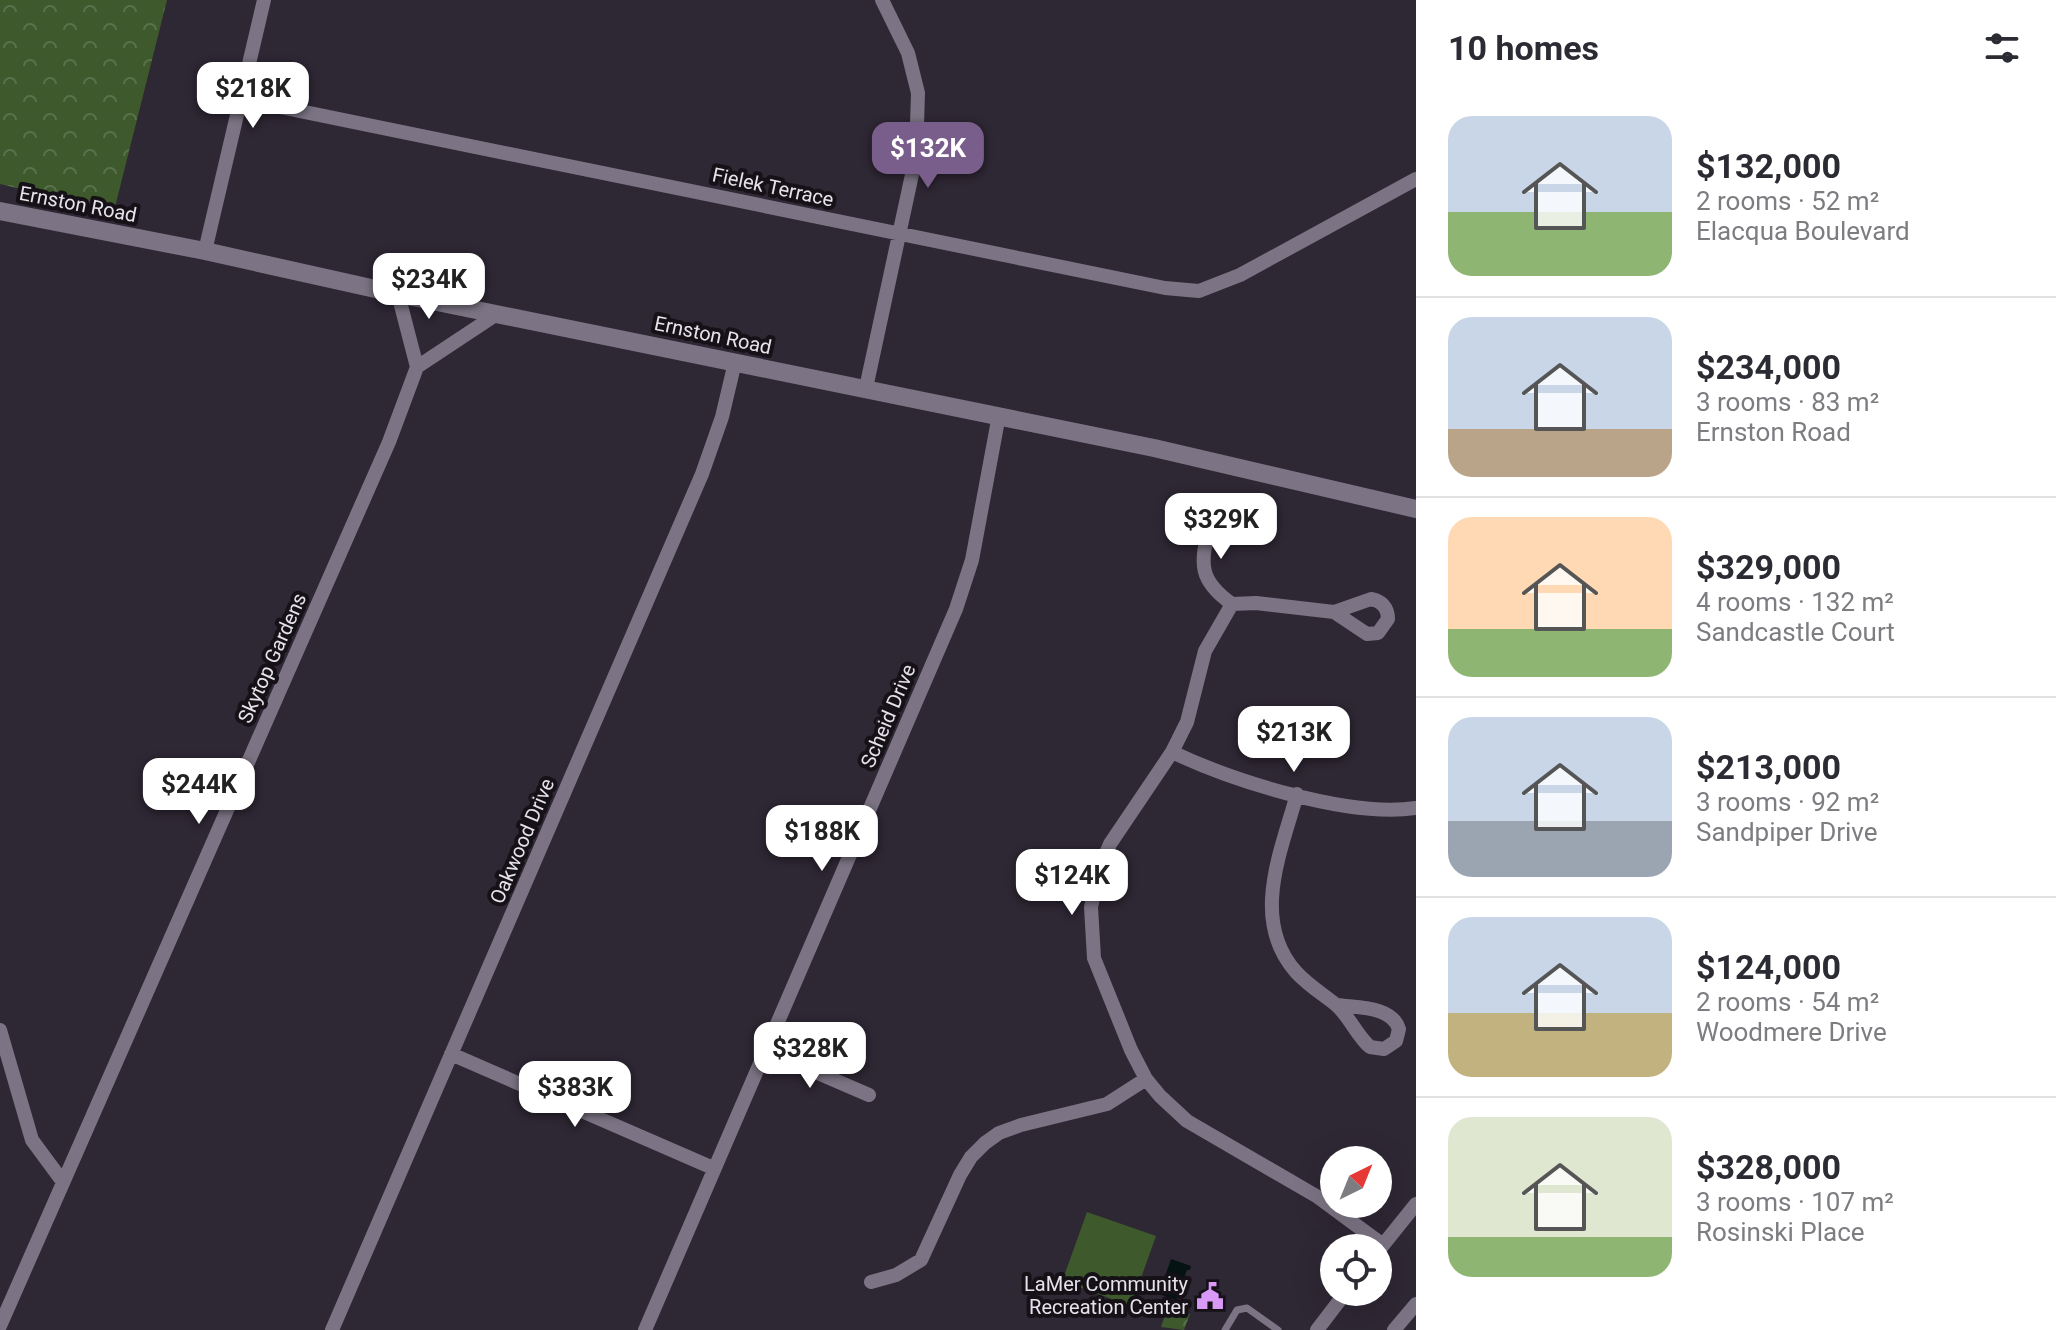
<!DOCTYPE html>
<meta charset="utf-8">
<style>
:root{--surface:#fff;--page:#f7f7f7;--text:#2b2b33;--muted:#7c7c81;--line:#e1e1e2;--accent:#795d8b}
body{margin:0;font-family:Roboto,sans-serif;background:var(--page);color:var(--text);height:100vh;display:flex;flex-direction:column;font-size:30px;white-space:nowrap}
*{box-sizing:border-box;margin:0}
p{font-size:26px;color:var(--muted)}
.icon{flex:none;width:44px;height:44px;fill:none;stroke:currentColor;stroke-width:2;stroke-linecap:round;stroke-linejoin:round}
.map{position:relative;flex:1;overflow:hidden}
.side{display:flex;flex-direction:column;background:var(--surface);width:640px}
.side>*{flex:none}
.needle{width:52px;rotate:43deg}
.buttons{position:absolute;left:1320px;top:1146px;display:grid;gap:16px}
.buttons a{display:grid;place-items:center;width:72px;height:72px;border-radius:50%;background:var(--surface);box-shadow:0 8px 32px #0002;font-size:40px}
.price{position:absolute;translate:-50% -68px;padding:0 18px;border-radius:16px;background:#fff;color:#222;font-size:26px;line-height:52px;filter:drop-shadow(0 2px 4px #0008)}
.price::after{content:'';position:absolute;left:50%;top:48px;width:24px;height:18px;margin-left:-12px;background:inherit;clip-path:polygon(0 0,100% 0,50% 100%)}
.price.active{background:var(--accent);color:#fff}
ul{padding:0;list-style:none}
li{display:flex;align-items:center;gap:24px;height:200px;padding:0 32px}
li+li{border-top:2px solid var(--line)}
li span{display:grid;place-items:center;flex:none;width:224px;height:160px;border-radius:24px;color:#555}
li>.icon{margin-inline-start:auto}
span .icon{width:96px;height:96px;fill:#fffc;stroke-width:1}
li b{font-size:34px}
h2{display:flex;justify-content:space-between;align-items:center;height:96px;padding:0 32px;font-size:34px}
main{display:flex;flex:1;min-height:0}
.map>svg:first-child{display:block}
.forest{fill:url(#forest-crowns)}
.pitch{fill:#3e5a2c}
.water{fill:#051313}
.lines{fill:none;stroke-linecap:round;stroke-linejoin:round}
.service{stroke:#7c7484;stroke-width:7}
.minor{stroke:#7c7484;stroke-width:14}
.tertiary{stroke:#7c7484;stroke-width:18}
.labels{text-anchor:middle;stroke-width:8;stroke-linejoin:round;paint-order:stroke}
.street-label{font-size:20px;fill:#e6e2eb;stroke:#151117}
.poi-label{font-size:20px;fill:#e6e2eb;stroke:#151117;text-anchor:end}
</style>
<main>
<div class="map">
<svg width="1416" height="1330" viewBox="0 0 1416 1330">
<defs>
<pattern id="forest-crowns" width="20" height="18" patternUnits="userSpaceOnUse" patternTransform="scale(2)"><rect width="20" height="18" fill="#3e5a2c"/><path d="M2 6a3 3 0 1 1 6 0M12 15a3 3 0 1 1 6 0" fill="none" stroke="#5a714b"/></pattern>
</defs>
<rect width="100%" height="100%" fill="#2e2734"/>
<!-- forest -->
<path class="forest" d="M0,0H167L114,211L0,184Z
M1168,1307L1190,1314L1184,1330L1161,1327Z"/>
<!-- pitch -->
<path class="pitch" d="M1087,1212L1156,1236L1131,1306L1068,1283L1064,1276Z"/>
<!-- water -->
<path class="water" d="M1171,1259L1191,1266L1190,1270H1187L1176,1300L1159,1294Z"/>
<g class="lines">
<!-- service -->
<path class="service" d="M1225,1330L1237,1310L1247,1308L1278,1330"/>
<!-- minor -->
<path class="minor" d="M241,99L1165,288L1199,291L1240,275L1416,179
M205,251L264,0
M398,294L417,367
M417,367L497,314
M866,388L916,156L918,93L908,53L882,0
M1210,521C1202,561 1195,578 1232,604
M1334,612L1367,634L1378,633L1388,619C1388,608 1382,601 1371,599L1334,612L1256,603L1232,604L1205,651L1187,722L1172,752L1110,844L1101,864L1091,907L1094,958L1131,1050L1146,1079L1160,1096L1187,1121L1318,1197L1383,1245
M1172,752C1233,781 1349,818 1416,808
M1297,794C1281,852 1250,920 1296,972C1308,985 1321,993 1335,1004C1349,1015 1356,1035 1370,1047L1384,1049L1396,1041L1399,1029C1392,1006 1358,1008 1337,1005
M0,1030L32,1140L63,1182
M767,1051L869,1095
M451,1054L713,1168
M1379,1250L1416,1204
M871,1282L896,1275L921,1260L960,1175L971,1157L985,1143L999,1133L1021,1125L1107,1104L1146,1079
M0,1326L389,442L417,367
M332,1330L702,474L722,417L735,362
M645,1330L956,609L972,560L999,415
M1317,1330L1346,1292
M1394,1330L1416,1304"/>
<!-- tertiary -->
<path class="tertiary" d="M0,211L205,251L398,294L1154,448L1416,509"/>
</g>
<!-- icons -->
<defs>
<g id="civic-bare" transform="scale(2.16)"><path d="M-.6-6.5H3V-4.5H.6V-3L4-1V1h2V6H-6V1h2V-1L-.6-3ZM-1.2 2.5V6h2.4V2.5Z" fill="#d99af7" stroke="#151117" stroke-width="2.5" paint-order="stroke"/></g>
</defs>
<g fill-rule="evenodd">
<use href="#civic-bare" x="1210" y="1296"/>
</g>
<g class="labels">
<!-- street labels -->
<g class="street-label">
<text transform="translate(773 187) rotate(12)" y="7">Fielek Terrace</text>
<text transform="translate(78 204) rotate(11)" y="7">Ernston Road</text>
<text transform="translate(713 335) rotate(12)" y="7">Ernston Road</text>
<text transform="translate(272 658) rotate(-66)" y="7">Skytop Gardens</text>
<text transform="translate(888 716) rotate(-67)" y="7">Scheid Drive</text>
<text transform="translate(522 841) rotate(-67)" y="7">Oakwood Drive</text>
</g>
<!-- poi labels -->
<g class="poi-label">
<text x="1188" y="1291">LaMer Community<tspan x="1188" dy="23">Recreation Center</tspan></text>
</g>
</g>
</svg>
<div class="buttons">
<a><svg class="needle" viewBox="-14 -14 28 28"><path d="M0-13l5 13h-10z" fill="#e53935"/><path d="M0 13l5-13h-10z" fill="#7c7c81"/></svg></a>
<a><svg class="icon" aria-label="locate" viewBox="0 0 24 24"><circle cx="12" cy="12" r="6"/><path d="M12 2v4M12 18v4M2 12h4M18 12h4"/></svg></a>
</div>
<b class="price" style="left:253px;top:130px">$218K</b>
<b class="price active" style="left:928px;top:190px">$132K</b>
<b class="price" style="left:429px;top:321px">$234K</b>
<b class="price" style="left:1221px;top:561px">$329K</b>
<b class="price" style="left:1294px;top:774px">$213K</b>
<b class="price" style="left:199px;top:826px">$244K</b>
<b class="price" style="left:822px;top:873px">$188K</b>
<b class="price" style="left:1072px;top:917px">$124K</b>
<b class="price" style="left:810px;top:1090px">$328K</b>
<b class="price" style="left:575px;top:1129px">$383K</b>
</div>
<section class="side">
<h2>10 homes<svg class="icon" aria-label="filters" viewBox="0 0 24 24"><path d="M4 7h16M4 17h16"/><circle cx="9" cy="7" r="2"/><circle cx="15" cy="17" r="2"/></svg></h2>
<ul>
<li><span style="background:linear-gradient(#c9d6e8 60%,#8fb573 0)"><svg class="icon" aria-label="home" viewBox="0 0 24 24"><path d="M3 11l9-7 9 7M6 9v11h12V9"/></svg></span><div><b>$132,000</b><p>2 rooms · 52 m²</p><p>Elacqua Boulevard</p></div></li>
<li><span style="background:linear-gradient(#c9d6e8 70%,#b9a48a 0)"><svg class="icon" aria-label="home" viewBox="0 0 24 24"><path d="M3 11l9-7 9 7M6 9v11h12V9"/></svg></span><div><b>$234,000</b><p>3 rooms · 83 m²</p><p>Ernston Road</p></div></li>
<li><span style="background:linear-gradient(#ffd9b3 70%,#8fb573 0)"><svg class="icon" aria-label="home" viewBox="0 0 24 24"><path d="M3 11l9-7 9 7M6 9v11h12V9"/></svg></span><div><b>$329,000</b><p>4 rooms · 132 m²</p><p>Sandcastle Court</p></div></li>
<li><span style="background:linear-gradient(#c9d6e8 65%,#9aa5b1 0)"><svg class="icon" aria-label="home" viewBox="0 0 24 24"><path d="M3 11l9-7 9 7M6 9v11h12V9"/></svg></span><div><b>$213,000</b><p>3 rooms · 92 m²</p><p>Sandpiper Drive</p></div></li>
<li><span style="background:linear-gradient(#c9d6e8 60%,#c2b280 0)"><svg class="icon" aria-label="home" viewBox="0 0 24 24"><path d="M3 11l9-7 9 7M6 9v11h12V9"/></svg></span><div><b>$124,000</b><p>2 rooms · 54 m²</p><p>Woodmere Drive</p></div></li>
<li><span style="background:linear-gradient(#dfe7d0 75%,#8fb573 0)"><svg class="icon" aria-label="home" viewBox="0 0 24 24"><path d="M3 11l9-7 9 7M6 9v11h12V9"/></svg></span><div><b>$328,000</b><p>3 rooms · 107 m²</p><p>Rosinski Place</p></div></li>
</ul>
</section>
</main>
